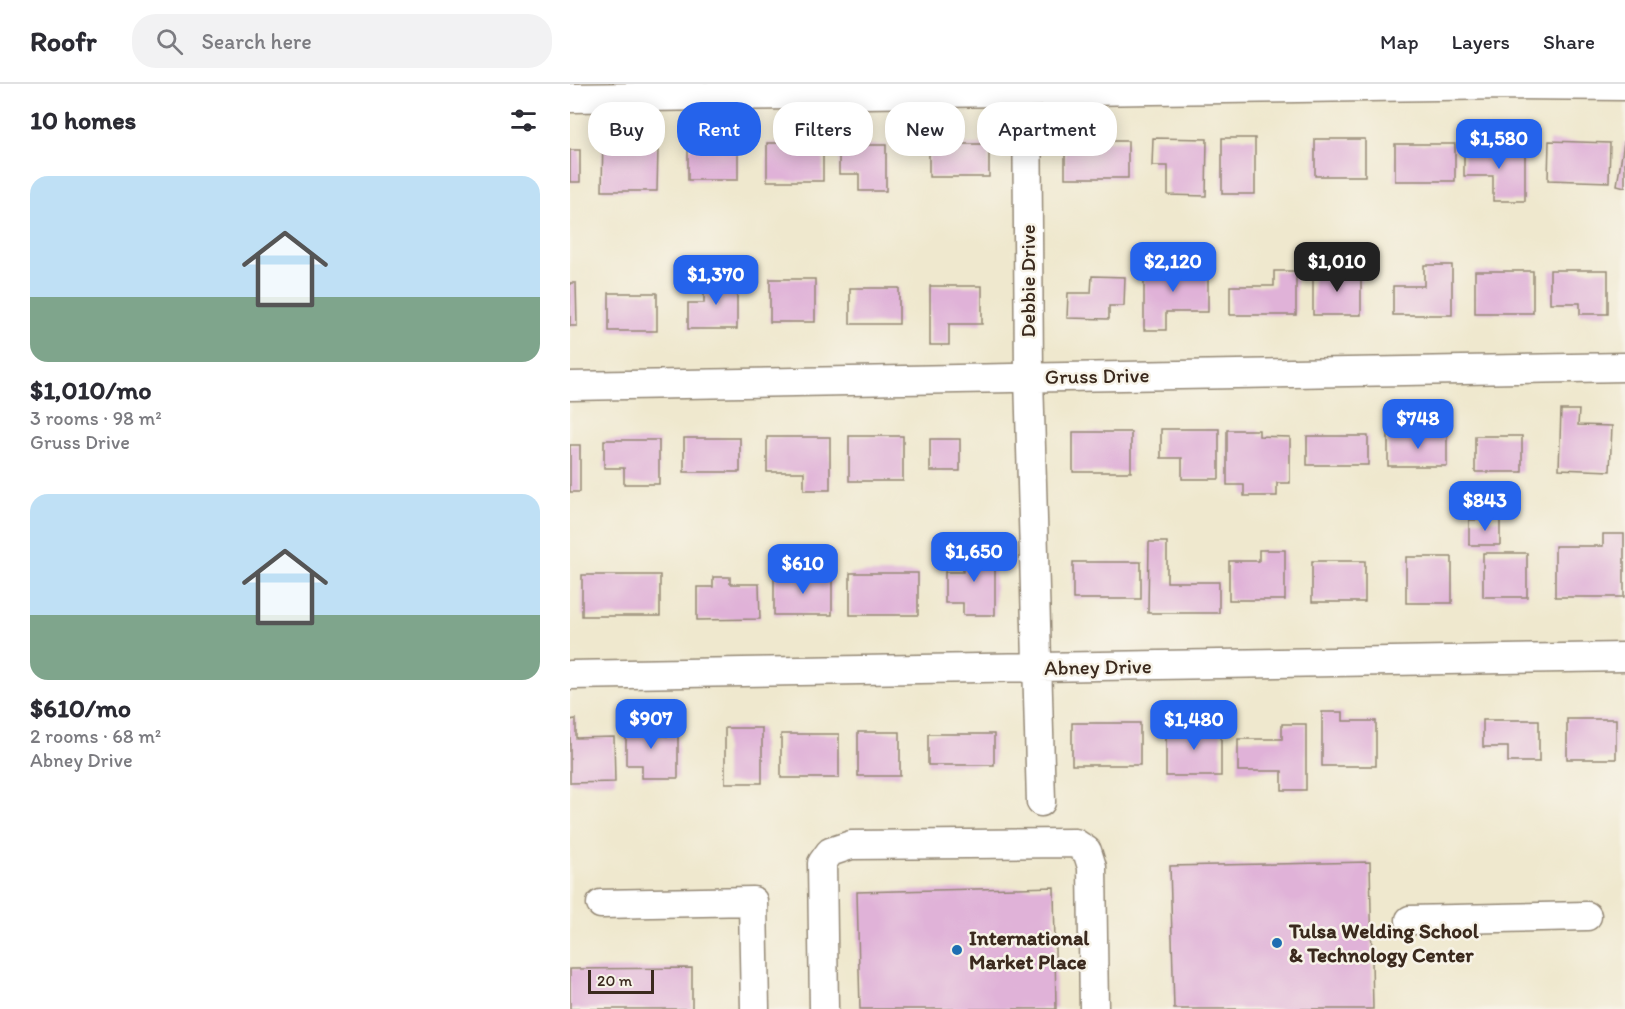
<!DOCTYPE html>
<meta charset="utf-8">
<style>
:root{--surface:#fff;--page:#f2f2f3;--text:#2b2b33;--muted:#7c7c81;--line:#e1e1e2;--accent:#2563eb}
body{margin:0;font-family:Itim,sans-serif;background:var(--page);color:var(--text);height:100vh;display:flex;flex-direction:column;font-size:22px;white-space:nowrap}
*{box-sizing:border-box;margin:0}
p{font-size:20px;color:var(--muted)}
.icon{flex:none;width:33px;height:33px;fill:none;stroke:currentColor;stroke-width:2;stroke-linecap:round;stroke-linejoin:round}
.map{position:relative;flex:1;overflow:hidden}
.details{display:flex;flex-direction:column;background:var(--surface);width:570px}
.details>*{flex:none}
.hud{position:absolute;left:18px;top:18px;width:570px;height:54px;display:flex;gap:12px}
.scale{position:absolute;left:18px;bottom:15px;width:66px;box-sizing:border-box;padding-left:6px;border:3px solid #3b2a1e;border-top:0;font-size:16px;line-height:21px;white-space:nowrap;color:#3b2a1e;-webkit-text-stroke:4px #f7f3e8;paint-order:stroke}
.price{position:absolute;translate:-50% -51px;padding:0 14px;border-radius:12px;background:var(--accent);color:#fff;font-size:20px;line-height:39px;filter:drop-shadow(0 2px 3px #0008)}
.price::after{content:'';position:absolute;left:50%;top:36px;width:18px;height:14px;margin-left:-9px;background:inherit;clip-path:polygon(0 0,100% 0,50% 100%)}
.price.on{background:#222;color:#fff}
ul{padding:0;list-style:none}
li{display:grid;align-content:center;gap:12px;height:318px;padding:0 30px}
li span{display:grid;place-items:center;height:186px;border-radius:18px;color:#555}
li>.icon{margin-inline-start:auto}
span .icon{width:108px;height:108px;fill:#fffc;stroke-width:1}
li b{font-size:26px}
h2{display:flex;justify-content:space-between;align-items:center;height:72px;padding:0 30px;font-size:26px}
.pill{padding:0 21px;border-radius:24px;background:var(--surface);box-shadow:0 3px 15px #0003;font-size:21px;line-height:54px}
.pill.on{background:var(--accent);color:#fff}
header{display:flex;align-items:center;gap:36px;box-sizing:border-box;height:84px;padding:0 30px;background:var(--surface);border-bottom:2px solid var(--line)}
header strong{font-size:28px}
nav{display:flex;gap:33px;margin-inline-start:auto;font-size:21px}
.search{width:420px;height:54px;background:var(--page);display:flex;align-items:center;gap:15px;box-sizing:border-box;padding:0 21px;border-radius:24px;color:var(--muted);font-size:22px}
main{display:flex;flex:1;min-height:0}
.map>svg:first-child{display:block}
.building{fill:#e0b2d8}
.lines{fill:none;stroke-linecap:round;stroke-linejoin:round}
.minor-casing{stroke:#958976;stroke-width:31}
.minor{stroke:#fff;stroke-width:28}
.poi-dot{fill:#1f6fb2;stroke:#f7f3e8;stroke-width:2}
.labels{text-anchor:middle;stroke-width:5;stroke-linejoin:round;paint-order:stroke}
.street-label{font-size:21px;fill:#3b2a1e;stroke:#f7f3e8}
.poi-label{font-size:21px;font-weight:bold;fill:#3b2a1e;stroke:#f7f3e8;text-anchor:start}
</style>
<header>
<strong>Roofr</strong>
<div class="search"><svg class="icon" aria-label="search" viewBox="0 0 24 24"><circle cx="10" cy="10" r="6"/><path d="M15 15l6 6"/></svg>Search here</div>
<nav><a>Map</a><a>Layers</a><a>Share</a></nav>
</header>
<main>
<section class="details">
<h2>10 homes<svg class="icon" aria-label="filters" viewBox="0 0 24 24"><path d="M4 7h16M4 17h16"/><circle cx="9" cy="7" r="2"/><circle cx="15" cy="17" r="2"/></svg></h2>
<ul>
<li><span style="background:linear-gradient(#bfe0f5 65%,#7fa58c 0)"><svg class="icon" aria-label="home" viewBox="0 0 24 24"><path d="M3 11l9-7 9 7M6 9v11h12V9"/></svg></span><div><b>$1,010/mo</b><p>3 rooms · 98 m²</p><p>Gruss Drive</p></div></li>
<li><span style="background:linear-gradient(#bfe0f5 65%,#7fa58c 0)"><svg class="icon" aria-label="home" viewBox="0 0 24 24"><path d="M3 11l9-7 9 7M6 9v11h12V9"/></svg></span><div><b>$610/mo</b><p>2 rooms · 68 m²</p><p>Abney Drive</p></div></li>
</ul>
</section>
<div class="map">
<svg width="1055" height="925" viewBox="0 0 1055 925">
<rect width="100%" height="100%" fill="#f7f3e8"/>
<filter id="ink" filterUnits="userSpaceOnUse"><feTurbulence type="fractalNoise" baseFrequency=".0167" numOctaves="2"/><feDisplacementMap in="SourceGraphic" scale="12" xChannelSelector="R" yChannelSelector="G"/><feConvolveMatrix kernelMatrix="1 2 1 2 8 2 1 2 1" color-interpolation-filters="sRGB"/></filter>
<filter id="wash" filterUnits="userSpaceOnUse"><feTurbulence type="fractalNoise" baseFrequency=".008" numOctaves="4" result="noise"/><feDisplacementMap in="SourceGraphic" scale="24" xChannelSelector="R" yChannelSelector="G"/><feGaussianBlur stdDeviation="1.35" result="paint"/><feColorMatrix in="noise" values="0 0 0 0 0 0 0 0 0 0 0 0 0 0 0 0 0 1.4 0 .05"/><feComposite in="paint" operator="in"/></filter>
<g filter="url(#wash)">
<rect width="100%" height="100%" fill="#efe8ce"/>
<g id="blocks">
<!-- building -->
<path class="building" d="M359,44H380V60H419V93H359Z
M33,50H51V64H88L87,107H32Z
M583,54L637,55L636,112L598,111V82H582Z
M652,54H685V110H652Z
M745,55H795V92H745Z
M495,57H558V94H495Z
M979,57L1040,59L1039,98L978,96Z
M1054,58H1055V103L1047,101Z
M197,59H253V97H197Z
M825,60H885V97H825Z
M269,61H316V107H289V90H269Z
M894,63H955V117H923V92H894Z
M118,64H168V96H118Z
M0,66H10V98H0Z
M854,181H882V231H823V202H854Z
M574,183H638V228H596V246H574Z
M980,186H1038V230H1010V219H980Z
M704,187H726V231H660V202H704Z
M905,187H963V229H905Z
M743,188H791V231H743Z
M522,192L555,193L554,222H539V235L497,234L498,209H521Z
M134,195H167V245H118V219H134Z
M200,195H245V238H200Z
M0,199H6L7,242H0Z
M360,202H412V240H379V261H360Z
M280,204H329V240H280Z
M39,209H87V247H39Z
M991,326H1009L1008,341L1042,342L1040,387L989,385Z
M591,345H649V395H612V374H591Z
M657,346H689V352L720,353V399H707V412H674V401H657Z
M503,348H561V388H503Z
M818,350H877V382H818Z
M279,352H333V397H279Z
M737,352H798V381H737Z
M905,352H952V388H905Z
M197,353H260V406H234V388H197Z
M114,354H170V388H114Z
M360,355H390V387H360Z
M34,356H89V400H54V384H34Z
M0,361H10V408H0Z
M899,436H930V461H899Z
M1033,450H1054V513H985V462H1033Z
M579,458H597V498H649V529H578Z
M393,465H425V531H393V519H375V488H393Z
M689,466H715V516H659V477H689Z
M913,469H957V513H913Z
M836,473H882V519H836Z
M742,477H795V518H742Z
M503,478H571V515H503Z
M280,489H348V531H280Z
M12,491H90V532H12Z
M204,491H262V531H204Z
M143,493H160V500H189L190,535L127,536V503H143Z
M752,628H773V637H806V682H752Z
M56,631H78V652H108V694H72V681H56Z
M6,635V654L44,653L45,698L0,699V636Z
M997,635H1046V675H997Z
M913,636H969V678H938V663H913Z
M502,639H570V681H502Z
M712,640H736V706H712V687H668V655H712Z
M596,643H651V692H596Z
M155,644H192V699H155Z
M288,648H330V692H288Z
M211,650H269V694H211Z
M358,650H424V681H358Z
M800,778L803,925H604L600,782Z
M484,803L486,925H290L287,808Z
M122,884V925H0V885Z"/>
</g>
</g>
<g filter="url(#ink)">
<use href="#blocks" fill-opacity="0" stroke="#958976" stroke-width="1.5"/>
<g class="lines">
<!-- minor casing -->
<g class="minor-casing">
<path id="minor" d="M457,0L459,293L471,718
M0,14L937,1L1055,2
M0,302L1055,283
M0,591L1055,573
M31,820L183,817L185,925
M840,836L1017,832
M254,925L252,779L260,768L281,761L505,759L517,767L522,783L524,925"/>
</g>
<!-- minor -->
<use href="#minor" class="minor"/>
</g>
</g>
<!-- markers -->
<g class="poi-dot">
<circle cx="707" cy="859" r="6"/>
<circle cx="387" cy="866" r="6"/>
</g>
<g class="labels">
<!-- street labels -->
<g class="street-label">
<text transform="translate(458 197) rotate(-90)" y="7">Debbie Drive</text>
<text transform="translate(527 292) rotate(-1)" y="7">Gruss Drive</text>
<text transform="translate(528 583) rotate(-1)" y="7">Abney Drive</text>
</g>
<!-- poi labels -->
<g class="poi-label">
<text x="719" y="854">Tulsa Welding School<tspan x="719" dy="24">&amp; Technology Center</tspan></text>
<text x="399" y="861">International<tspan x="399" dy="24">Market Place</tspan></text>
</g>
</g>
</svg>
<div class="scale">20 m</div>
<b class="price" style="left:929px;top:86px">$1,580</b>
<b class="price" style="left:603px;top:209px">$2,120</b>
<b class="price on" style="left:767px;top:209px">$1,010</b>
<b class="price" style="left:146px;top:222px">$1,370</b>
<b class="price" style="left:848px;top:366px">$748</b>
<b class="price" style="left:915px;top:448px">$843</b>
<b class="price" style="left:404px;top:499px">$1,650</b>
<b class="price" style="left:233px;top:511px">$610</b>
<b class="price" style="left:81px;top:666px">$907</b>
<b class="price" style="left:624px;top:667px">$1,480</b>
<div class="hud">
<a class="pill">Buy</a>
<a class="pill on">Rent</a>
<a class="pill">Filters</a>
<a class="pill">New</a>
<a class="pill">Apartment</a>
</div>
</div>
</main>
